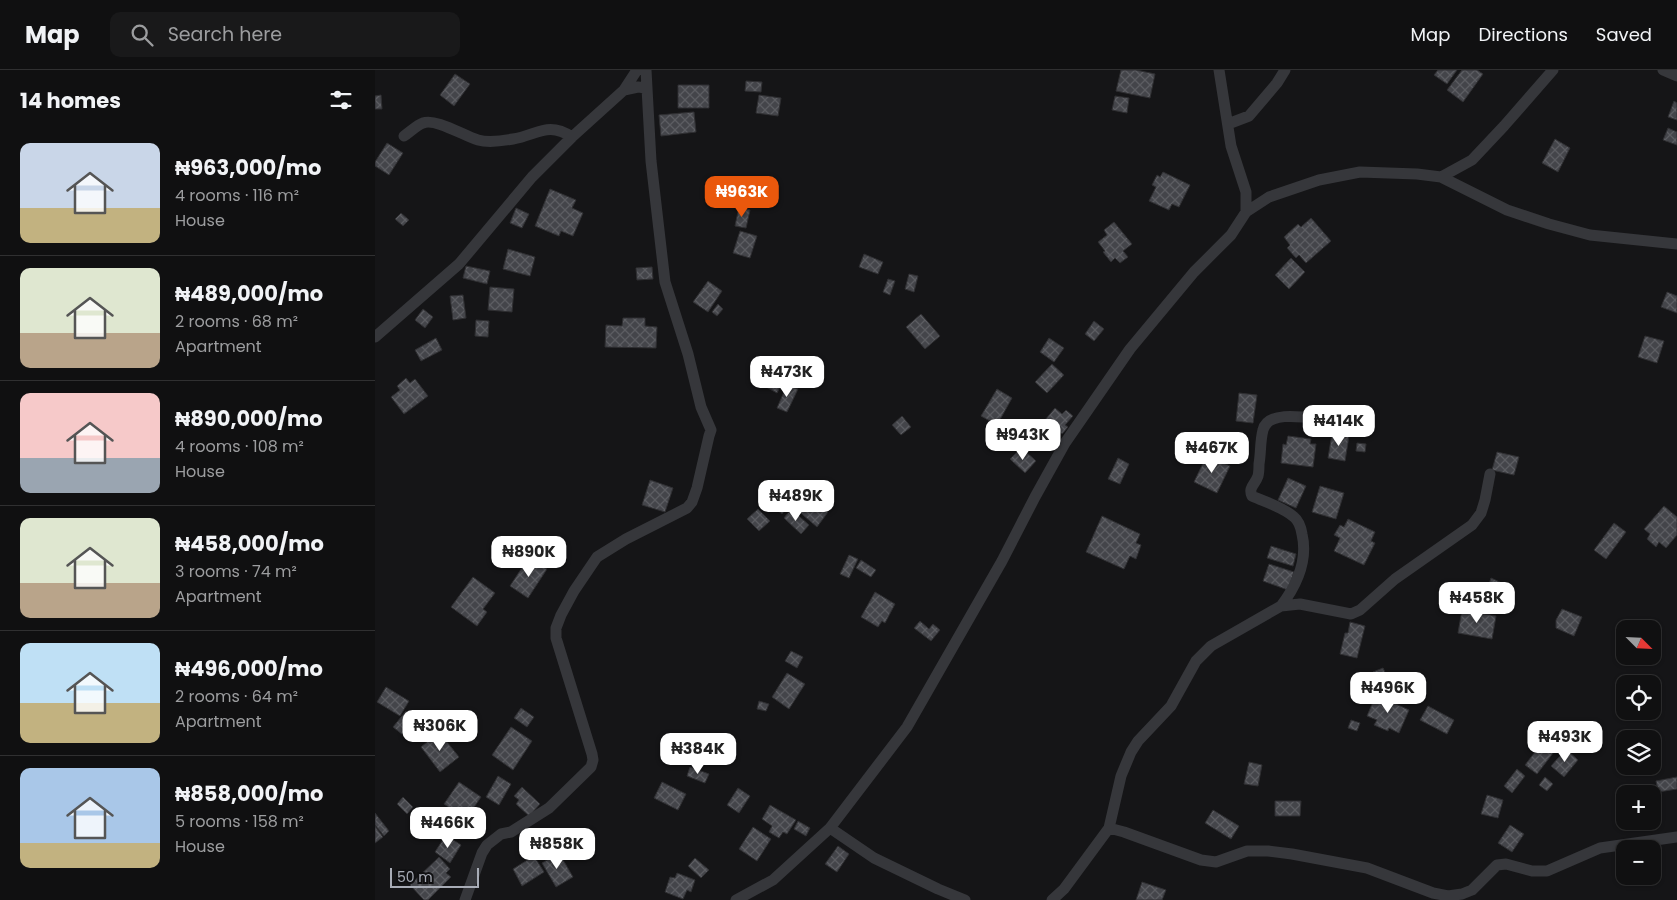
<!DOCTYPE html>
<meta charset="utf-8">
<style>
:root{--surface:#101011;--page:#19191a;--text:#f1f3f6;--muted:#9c9d9f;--line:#303031;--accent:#ea580c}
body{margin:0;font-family:Poppins,sans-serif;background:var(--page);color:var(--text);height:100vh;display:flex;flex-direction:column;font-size:19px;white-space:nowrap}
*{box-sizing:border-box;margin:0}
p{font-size:16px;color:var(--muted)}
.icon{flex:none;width:28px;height:28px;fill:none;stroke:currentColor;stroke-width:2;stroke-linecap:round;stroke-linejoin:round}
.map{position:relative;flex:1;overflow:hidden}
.details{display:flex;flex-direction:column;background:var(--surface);width:375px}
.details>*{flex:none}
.needle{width:32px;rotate:114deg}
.tools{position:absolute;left:1241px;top:550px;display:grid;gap:10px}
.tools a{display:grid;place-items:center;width:45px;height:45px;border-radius:10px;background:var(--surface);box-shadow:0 1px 4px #0004,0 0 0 1px var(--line);font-size:25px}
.scale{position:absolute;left:15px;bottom:12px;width:89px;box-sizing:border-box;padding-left:5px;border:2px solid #a8acb6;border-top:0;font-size:14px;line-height:18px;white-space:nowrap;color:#a8acb6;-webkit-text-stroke:4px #101012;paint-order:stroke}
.price{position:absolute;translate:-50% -42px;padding:0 11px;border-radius:10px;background:#fff;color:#222;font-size:16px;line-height:32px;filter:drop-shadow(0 1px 2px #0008)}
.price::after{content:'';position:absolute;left:50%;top:30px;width:15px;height:11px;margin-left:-8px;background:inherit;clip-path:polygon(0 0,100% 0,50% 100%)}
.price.active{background:var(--accent);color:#fff}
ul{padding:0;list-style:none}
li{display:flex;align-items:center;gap:15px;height:125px;padding:0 20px}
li+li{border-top:1px solid var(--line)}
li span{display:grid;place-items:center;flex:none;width:140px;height:100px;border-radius:10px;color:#555}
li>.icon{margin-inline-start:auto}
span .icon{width:60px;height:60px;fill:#fffc;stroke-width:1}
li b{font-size:21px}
h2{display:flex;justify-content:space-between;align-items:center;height:60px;padding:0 20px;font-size:21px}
header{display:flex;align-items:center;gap:30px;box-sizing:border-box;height:70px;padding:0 25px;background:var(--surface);border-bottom:1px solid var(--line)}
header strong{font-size:24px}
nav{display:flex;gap:28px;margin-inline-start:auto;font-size:18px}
.search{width:350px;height:45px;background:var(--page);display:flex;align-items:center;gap:12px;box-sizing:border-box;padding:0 18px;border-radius:10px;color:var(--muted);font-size:19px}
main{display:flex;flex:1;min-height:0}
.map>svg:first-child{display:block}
.building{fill:url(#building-cross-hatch);stroke:#2f2f32}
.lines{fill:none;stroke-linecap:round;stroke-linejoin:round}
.minor{stroke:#36373b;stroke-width:11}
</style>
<header>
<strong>Map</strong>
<div class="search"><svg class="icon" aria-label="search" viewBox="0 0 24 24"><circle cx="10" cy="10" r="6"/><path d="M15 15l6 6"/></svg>Search here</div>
<nav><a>Map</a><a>Directions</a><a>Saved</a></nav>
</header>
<main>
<section class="details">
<h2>14 homes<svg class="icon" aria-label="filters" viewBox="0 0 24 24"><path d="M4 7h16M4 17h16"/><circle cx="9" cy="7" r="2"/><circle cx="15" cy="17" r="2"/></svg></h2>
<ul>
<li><span style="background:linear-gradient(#c9d6e8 65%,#c2b280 0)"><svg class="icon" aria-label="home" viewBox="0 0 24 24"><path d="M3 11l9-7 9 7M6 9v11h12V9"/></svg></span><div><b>₦963,000/mo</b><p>4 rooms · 116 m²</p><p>House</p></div></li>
<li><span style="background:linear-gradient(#dfe7d0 65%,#b9a48a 0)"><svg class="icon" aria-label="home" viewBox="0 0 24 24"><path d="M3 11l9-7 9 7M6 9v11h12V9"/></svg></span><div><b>₦489,000/mo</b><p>2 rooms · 68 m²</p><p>Apartment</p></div></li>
<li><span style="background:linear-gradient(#f6c9c9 65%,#9aa5b1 0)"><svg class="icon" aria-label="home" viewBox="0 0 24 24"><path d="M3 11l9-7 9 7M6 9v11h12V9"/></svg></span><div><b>₦890,000/mo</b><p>4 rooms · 108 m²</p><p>House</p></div></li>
<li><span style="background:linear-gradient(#dfe7d0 65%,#b9a48a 0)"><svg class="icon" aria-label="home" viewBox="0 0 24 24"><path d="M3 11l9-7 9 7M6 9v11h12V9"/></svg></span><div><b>₦458,000/mo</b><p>3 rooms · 74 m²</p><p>Apartment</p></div></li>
<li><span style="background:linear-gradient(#bfe0f5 60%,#c2b280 0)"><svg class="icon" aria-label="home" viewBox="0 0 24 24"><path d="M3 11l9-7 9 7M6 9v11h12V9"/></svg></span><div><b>₦496,000/mo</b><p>2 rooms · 64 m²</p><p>Apartment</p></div></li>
<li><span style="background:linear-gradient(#a9c7e8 75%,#c2b280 0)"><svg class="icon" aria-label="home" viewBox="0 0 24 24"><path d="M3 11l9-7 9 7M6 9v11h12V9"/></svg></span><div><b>₦858,000/mo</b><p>5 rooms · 158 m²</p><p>House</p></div></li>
</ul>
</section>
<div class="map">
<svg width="1302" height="830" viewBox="0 0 1302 830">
<defs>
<pattern id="building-cross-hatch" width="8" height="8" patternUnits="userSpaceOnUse" patternTransform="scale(1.25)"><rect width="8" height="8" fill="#44454a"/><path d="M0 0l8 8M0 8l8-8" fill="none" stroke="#5c5d62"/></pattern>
</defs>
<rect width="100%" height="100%" fill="#151517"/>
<!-- building -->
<path class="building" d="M746,0H761L780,4L775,28L741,21Z
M1063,0H1082L1072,14L1059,5Z
M1087,0H1102L1108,4L1088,32L1072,20Z
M80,4L95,14L79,36L65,25Z
M371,11L387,12L386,22L370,21Z
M303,15H334V38H303Z
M6,25L7,39H0V26Z
M384,25L406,28L403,46L381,43Z
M740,26L754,28L752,43L737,40Z
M1299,31L1302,33V50L1293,47Z
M319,42L321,62L286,66L284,45Z
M1293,58L1302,62V75L1288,70Z
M1180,69L1195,78L1183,102L1167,93Z
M12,73L28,83L14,105L0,96V92Z
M788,102L815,115L804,137L797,134L794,140L774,131L781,117L777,115L782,105L785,107Z
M175,119L201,130L197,138L208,143L198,166L186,161L184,166L160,156Z
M364,137L375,140L371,158L360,156Z
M141,138L154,144L147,158L135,153Z
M26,143L34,150L28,156L20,149Z
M936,148L956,171L931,193L924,185L921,188L912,178L915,175L909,167L923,154L926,157Z
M739,152L757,174L748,181L753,187L745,193L740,188L736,192L728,182L730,181L723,172L732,165L729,160Z
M365,161L382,166L375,188L358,183Z
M133,179L160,187L155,206L128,199Z
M489,184L508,192L503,204L484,197Z
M916,188L930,202L914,219L900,205Z
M91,196L115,201L112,214L88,208Z
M277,197L278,209L262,210L261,198Z
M534,204L543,206L539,222L530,219Z
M513,209L520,211L515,225L508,222Z
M333,211L347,221L333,242L318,232Z
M115,217L139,219L137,242L113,240Z
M1292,222L1302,226V243L1286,237Z
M88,225L91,248L78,250L75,226Z
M343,234L348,239L342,246L337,242Z
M48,239L58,247L50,258L40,250Z
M546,244L565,266L550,279L531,257Z
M248,248H270V256L282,257L281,278L230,277L231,255L247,256Z
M101,250L114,251L113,267L100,266Z
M719,251L729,259L719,271L710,264Z
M1270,266L1289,271L1282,293L1263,287Z
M61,268L67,280L46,291L40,280Z
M674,268L689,278L679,292L665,282Z
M389,294L411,306L402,323L380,311Z
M677,294L689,305L672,323L660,312Z
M31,308L35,313L40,309L53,326L29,344L16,327L25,320L22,316Z
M412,315L423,319L412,342L402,338Z
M622,319L637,328L622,355L606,346Z
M864,323L882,325L878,353L861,351Z
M680,338L687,344L691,340L698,346L690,355L693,357L687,364L670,350Z
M527,346L536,357L526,365L517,355Z
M627,349L635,355L628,363L621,357Z
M668,356L682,367L677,375L662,363Z
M957,364L974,366L970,391L953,388Z
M913,366L936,369L935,374H941L938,397L906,393L908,374L911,375Z
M982,373L991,374L990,382L981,381Z
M643,381L647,384L650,381L661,391L650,403L635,389Z
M1122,382L1144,387L1139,405L1117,400Z
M832,385L855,396L842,423L819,412Z
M743,388L754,394L745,414L733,409Z
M913,408L931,416L921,438L903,430Z
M275,410L298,418L290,442L267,435Z
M403,416L419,429L407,444L391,431Z
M945,416L969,423L961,449L937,442Z
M433,425L453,442L442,457L421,439Z
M1289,436L1302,447V465L1291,478L1284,472L1281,477L1272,469L1275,464L1269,459Z
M383,439L395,451L384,461L372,449Z
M416,439L434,455L426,464L409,448Z
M727,446L765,464L761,473L766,475L761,489L755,486L749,499L711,482Z
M973,449L1000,462L996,471L1000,473L989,495L959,481L965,468L959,465L965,455L969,457Z
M1239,453L1251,462L1231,489L1219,480Z
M896,476L921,484L918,496L892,488Z
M474,485L483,489L474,508L465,504Z
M154,487L172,499L153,528L135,516Z
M486,490L501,500L496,507L481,498Z
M894,494L919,502L913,520L888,511Z
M98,507L120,523L108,539L112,542L102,556L76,537Z
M1116,508L1129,514L1127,519L1114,514Z
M1101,514L1110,517L1104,537L1094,534Z
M1117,520L1129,522L1126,539L1114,537Z
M500,522L520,534L510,553L507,551L503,557L486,547Z
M1187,539L1207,547L1199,566L1181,558V550Z
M1087,540L1121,546L1117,569L1083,563Z
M545,551L554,559L558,554L565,560L556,571L539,558Z
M975,552L990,556L982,588L965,584L970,563H973Z
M416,581L428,587L422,598L410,591Z
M1008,598L1012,607L1001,611L998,602Z
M412,603L430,614L414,639L397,627Z
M1017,611L1019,619L1001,624L999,616Z
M11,617L34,631L25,646L2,632Z
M1001,625L1034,640L1024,663L1014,658L1013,661L999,655L1002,650L992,646Z
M384,631L394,634L391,641L382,639Z
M1053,636L1079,650L1072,664L1045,650Z
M146,638L159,647L152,657L139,648Z
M31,641L40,649L28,665L18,657Z
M976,650L985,653L982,661L973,658Z
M136,657L157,671L138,700L117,685Z
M1177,660L1189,669L1162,704L1150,695Z
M64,662L84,687L65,702L46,677Z
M1191,679L1203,690L1189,707L1176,696Z
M874,692L887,695L883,716L869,714Z
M315,697L334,704L330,713L312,706Z
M1142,699L1150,706L1137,723L1129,716Z
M123,706L136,714L124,735L111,727Z
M1170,707L1178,714L1172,721L1164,715Z
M1302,707V719L1283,722L1281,711Z
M84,712L106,727L91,749L69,734Z
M287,712L311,724L303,740L279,728Z
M147,717L165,734L154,746L141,734L144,730L139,726Z
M363,718L375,726L364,743L352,735Z
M1112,725L1128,730L1123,748L1106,744Z
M28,727L38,737L32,744L22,734Z
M900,731H926L925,746H900Z
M395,735L421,750L412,764L408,762L404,768L394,762L397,756L387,749Z
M838,740L864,756L856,769L830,753Z
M0,743L14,761L9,766L0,755Z
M423,751L435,758L431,766L419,759Z
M1135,755L1149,764L1137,782L1123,773Z
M0,756L8,767L0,773Z
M378,757L396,769L382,791L364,779Z
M71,765L86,775L75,793L60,782Z
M463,776L474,784L462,802L450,794Z
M184,783L198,807L181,817L167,793Z
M159,786L169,802L147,816L138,799Z
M64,787L75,799L71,803L76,807L53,830H49L35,815Z
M320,788L334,800L326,808L313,796Z
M302,803L320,810L316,822L312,820L308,829L290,822L295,807L300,808Z
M767,812L791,820L787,830H761Z"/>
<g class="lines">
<!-- minor -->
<path class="minor" d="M844,0L856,76L871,122V142
M1288,0L1302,6
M249,20L262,0
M853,54L874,46L902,13L910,0
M29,66C35,62 42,55 48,53C61,48 89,66 103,70C114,73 127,71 138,69C162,65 173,51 197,67
M1066,107L1097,90L1129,56L1178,0
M0,267L84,194L157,107L197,67L249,20L263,17L271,18
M906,536L925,534L976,544L985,540L1020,509L1097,455L1106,443L1110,430L1115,404
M455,758L499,788L563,819L590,830
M734,758L749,762L826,790L841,792L872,781H893L917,784L992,798L1058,823L1073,826L1087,824L1097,820L1122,795L1131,794L1157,801H1172L1225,778L1302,767
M90,830L107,783L112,775L126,764L136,762L174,738L216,697L218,690L217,684L181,568V558L186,545L199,521L222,487L251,469L312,438L317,432L322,418L334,366L336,360L326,337L313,284L290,212L276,91L271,0
M361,830L398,810L455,758L532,657L627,491L660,427L690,373L755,279L819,202L856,165L871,142L894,127L944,110L985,102L1042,104L1066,107L1132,140L1174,154L1215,165L1302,174
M677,830L689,819L734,758L746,706L756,682L763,671L796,636L821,591L836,576L906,536C922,515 933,490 927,464C926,458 924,451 919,447C908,437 890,432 877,426C873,417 880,415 883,406C884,402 884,398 884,394C886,383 885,371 888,360C893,338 938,349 955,350"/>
</g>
</svg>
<div class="tools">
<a><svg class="needle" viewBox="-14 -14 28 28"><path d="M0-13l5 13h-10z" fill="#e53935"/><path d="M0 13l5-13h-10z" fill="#9c9d9f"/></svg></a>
<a><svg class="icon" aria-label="locate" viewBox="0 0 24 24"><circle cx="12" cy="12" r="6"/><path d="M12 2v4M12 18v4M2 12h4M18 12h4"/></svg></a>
<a><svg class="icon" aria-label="layers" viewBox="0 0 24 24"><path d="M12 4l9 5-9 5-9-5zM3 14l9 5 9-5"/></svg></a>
<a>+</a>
<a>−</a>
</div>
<div class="scale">50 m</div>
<b class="price active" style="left:367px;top:148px">₦963K</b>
<b class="price" style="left:412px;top:328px">₦473K</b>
<b class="price" style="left:964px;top:377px">₦414K</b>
<b class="price" style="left:648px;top:391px">₦943K</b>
<b class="price" style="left:837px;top:404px">₦467K</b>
<b class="price" style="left:421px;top:452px">₦489K</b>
<b class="price" style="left:154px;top:508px">₦890K</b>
<b class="price" style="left:1102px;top:554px">₦458K</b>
<b class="price" style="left:1013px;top:644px">₦496K</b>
<b class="price" style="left:65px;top:682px">₦306K</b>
<b class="price" style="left:1190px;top:693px">₦493K</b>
<b class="price" style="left:323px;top:705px">₦384K</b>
<b class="price" style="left:73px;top:779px">₦466K</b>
<b class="price" style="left:182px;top:800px">₦858K</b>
</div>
</main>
